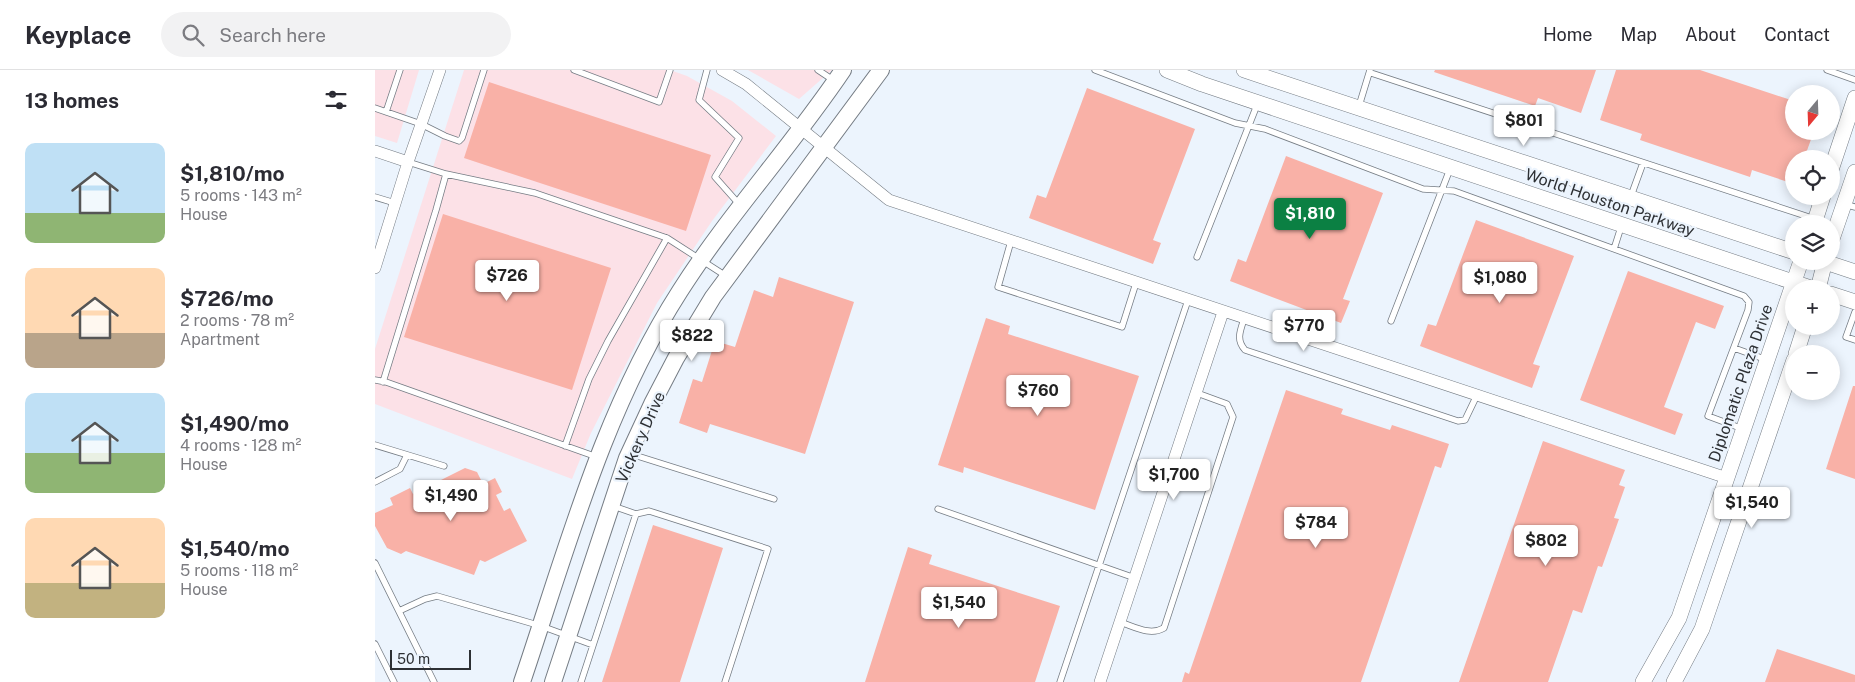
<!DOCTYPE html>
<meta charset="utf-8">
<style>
:root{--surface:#fff;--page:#f2f2f3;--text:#2b2b33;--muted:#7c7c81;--line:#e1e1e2;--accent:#0b8043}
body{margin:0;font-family:"Public Sans",sans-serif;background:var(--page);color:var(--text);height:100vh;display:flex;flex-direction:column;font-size:19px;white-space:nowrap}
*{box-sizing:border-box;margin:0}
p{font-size:16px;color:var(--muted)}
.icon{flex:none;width:28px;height:28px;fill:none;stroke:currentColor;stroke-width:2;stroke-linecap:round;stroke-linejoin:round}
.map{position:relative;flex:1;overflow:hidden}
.details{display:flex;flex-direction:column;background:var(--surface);width:375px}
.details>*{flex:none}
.needle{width:32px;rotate:199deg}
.tools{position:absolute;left:1410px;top:15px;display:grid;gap:10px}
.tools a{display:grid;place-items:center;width:55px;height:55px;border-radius:50%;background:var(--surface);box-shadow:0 2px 12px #0003;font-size:25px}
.scale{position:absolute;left:15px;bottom:12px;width:81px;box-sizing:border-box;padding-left:5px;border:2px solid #2d3034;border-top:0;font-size:14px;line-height:18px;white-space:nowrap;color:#2d3034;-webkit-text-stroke:4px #ecf4fd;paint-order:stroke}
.price{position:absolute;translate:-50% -42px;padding:0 11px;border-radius:5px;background:#fff;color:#222;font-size:16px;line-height:32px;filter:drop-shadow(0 1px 2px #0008)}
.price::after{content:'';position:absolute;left:50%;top:30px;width:15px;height:11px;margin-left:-8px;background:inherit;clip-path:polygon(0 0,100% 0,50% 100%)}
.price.current{background:var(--accent);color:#fff}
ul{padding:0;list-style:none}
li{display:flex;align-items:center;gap:15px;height:125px;padding:0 25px}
li span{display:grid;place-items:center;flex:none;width:140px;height:100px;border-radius:10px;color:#555}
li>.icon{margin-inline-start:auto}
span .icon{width:60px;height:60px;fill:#fffc;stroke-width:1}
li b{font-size:21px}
h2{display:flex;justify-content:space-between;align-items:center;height:60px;padding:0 25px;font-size:21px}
header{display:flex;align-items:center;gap:30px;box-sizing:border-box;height:70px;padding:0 25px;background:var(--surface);border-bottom:1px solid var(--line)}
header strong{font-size:24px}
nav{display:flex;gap:28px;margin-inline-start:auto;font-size:18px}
.search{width:350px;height:45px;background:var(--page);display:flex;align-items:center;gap:12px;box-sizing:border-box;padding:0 18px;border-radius:28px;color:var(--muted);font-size:19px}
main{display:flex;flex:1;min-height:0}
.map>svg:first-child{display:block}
.industrial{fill:#fce1e7}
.building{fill:#f9b1a7}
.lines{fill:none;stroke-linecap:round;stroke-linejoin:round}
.service-casing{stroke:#757c84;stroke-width:7}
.minor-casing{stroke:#757c84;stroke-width:12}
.tertiary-casing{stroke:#757c84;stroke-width:16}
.secondary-casing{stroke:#757c84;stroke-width:18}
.service{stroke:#fff;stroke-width:5.5}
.minor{stroke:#fff;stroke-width:11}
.tertiary{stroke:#fff;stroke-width:15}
.secondary{stroke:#fff;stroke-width:16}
.labels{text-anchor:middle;stroke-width:4.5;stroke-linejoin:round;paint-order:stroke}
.street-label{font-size:16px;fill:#2d3034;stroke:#ecf4fd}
</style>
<header>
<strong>Keyplace</strong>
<div class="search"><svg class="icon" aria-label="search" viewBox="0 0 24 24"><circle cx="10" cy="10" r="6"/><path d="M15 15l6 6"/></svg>Search here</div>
<nav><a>Home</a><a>Map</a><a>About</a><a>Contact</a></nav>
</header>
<main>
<section class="details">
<h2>13 homes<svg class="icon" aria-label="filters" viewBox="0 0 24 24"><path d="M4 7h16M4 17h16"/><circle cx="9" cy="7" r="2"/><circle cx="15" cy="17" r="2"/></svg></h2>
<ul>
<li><span style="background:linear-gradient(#bfe0f5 70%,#8fb573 0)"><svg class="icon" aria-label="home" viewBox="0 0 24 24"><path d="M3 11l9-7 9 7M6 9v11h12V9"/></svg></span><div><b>$1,810/mo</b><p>5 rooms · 143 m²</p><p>House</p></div></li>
<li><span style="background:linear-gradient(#ffd9b3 65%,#b9a48a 0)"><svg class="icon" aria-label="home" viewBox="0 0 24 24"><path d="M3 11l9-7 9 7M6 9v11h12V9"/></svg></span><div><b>$726/mo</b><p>2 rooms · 78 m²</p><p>Apartment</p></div></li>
<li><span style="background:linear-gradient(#bfe0f5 60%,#8fb573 0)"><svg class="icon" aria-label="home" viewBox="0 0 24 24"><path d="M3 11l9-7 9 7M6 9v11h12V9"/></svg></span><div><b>$1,490/mo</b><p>4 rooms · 128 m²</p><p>House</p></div></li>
<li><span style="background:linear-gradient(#ffd9b3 65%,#c2b280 0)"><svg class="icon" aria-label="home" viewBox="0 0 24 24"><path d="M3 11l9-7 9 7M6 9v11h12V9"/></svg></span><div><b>$1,540/mo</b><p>5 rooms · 118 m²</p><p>House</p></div></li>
</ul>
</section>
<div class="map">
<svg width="1480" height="612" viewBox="0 0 1480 612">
<rect width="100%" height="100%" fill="#ecf4fd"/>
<!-- industrial -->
<path class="industrial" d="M0,0H44L22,73L0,66Z
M89,0H295L312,6L357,31L401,66L337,151L282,233L216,363L197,409L0,334V279Z
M373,0H457L424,29Z"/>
<!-- building -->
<path class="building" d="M1060,0H1221L1206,43L1163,28L1160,36L1059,2Z
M1241,0H1325L1419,31V61H1439L1429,89H1419V114L1377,100L1375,107L1265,70L1267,64L1225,50Z
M114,12L336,85L311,161L89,88Z
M712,18L820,59L778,170L786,173L778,194L654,148L662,125L671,128Z
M911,86L1008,123L968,229L975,231L966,253L855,211L863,189L871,192Z
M68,144L236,198L197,320L29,267Z
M1101,150L1199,186L1158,294L1165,296L1157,318L1045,276L1053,254L1061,256Z
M1253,201L1349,236L1340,259L1321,252L1289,337L1308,344L1300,365L1205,330Z
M404,207L479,232L430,384L335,354L332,363L304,353L318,309L327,312L340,271L360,277L379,220L398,227Z
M611,248L635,256L633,264L764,306L720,440L589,397L588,403L563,395Z
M1478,316H1480V409L1451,399Z
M911,320L968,339L966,344L1015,360L1017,355L1074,374L1066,398L1060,396L986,612H807L810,602L814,604Z
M1168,371L1250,400L1244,415L1250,417L1239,448L1244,449L1227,497L1223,496L1207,543L1198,540L1173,612H1084Z
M90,398L102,402L108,414L120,408L127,422L121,425L129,441L135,438L152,471L110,492L105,490L99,505L31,481L26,484L12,478L0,456V443L18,435L15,428L35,418L38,424Z
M278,455L348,478L305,612H227Z
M533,477L557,485L554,494L685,536L660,612H490Z
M1402,579L1480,605V612H1390Z"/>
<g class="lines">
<!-- service casing -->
<g class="service-casing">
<path id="service" d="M199,0L284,32L295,0
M332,0L324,30L364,68L340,107L364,134
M443,0L458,10
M720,0L860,53L890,59L1048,119L1079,121L1369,226L1374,232L1373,240L1333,346L1368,359
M1452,0L1480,10
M996,3L1440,149
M984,36L995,0
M0,38L46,54L70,66L84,71L87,68L109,0
M11,42L25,0
M71,104L160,123L292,168
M1256,126L1268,93
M0,127L20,133
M1469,134L1480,137
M636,171L623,217L747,257L761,213
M1239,179L1246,157
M822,187L882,35
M1480,242L1471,267L1480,270
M869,249C865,261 861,270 870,280L1083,351L1090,350L1102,325
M1016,251L1075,99
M1359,278L1392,290
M0,310L11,312L222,387
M8,312L61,140L71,104L33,92
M0,375L69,396
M190,376L214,309L233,271L292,168L351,206
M256,384L399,429
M0,412L25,399L32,385
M563,439L760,508
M261,444L274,441L393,479L350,612
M0,493L59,612
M24,541L50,529L62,526L166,556L218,575
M745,552C760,557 775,566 789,558L858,347L852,334L822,323
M0,574L19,612
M206,612L261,444L238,436
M685,612L813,230"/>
</g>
<!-- minor casing -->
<g class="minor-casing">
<path id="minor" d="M347,0L371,14L514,130L1352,408
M0,81L33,92
M0,198L33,92L65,0
M725,612L848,242"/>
</g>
<!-- tertiary casing -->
<g class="tertiary-casing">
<path id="tertiary" d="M792,0L827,14L1439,219
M869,0L1419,182
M1456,100L1480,28
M1439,154L1448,126
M1456,172L1480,102
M1447,191L1480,202
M1443,219L1450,191
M1456,224L1480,232
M1421,284L1430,256
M1268,612L1304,548L1426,191
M1299,612L1327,559L1419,290"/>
</g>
<!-- secondary casing -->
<g class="secondary-casing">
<path id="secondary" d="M147,612C192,479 228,341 305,221C354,144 417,76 468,0
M178,612L252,388L277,334L301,288L338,227L506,0"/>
</g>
<!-- service -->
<use href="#service" class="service"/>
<!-- minor -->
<use href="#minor" class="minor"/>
<!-- tertiary -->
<use href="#tertiary" class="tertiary"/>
<!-- secondary -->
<use href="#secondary" class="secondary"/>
</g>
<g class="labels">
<!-- street labels -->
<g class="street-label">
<text transform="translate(1235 132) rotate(19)" y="6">World Houston Parkway</text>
<text transform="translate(1365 313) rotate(-71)" y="6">Diplomatic Plaza Drive</text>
<text transform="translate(265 367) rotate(-66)" y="6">Vickery Drive</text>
</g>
</g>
</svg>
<div class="tools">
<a><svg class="needle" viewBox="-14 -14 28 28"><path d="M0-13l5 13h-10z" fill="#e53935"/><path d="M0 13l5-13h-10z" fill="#7c7c81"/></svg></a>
<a><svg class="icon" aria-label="locate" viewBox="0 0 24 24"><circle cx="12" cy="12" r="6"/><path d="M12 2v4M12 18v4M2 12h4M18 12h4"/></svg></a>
<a><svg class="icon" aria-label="layers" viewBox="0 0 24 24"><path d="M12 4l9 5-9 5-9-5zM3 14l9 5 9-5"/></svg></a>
<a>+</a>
<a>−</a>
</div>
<div class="scale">50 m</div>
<b class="price" style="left:1149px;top:77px">$801</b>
<b class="price current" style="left:935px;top:170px">$1,810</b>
<b class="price" style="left:132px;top:232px">$726</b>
<b class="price" style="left:1125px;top:234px">$1,080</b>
<b class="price" style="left:929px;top:282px">$770</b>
<b class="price" style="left:317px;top:292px">$822</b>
<b class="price" style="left:663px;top:347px">$760</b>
<b class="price" style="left:799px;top:431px">$1,700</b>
<b class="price" style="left:76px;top:452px">$1,490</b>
<b class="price" style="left:1377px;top:459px">$1,540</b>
<b class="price" style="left:941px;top:479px">$784</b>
<b class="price" style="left:1171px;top:497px">$802</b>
<b class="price" style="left:584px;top:559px">$1,540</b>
</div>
</main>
